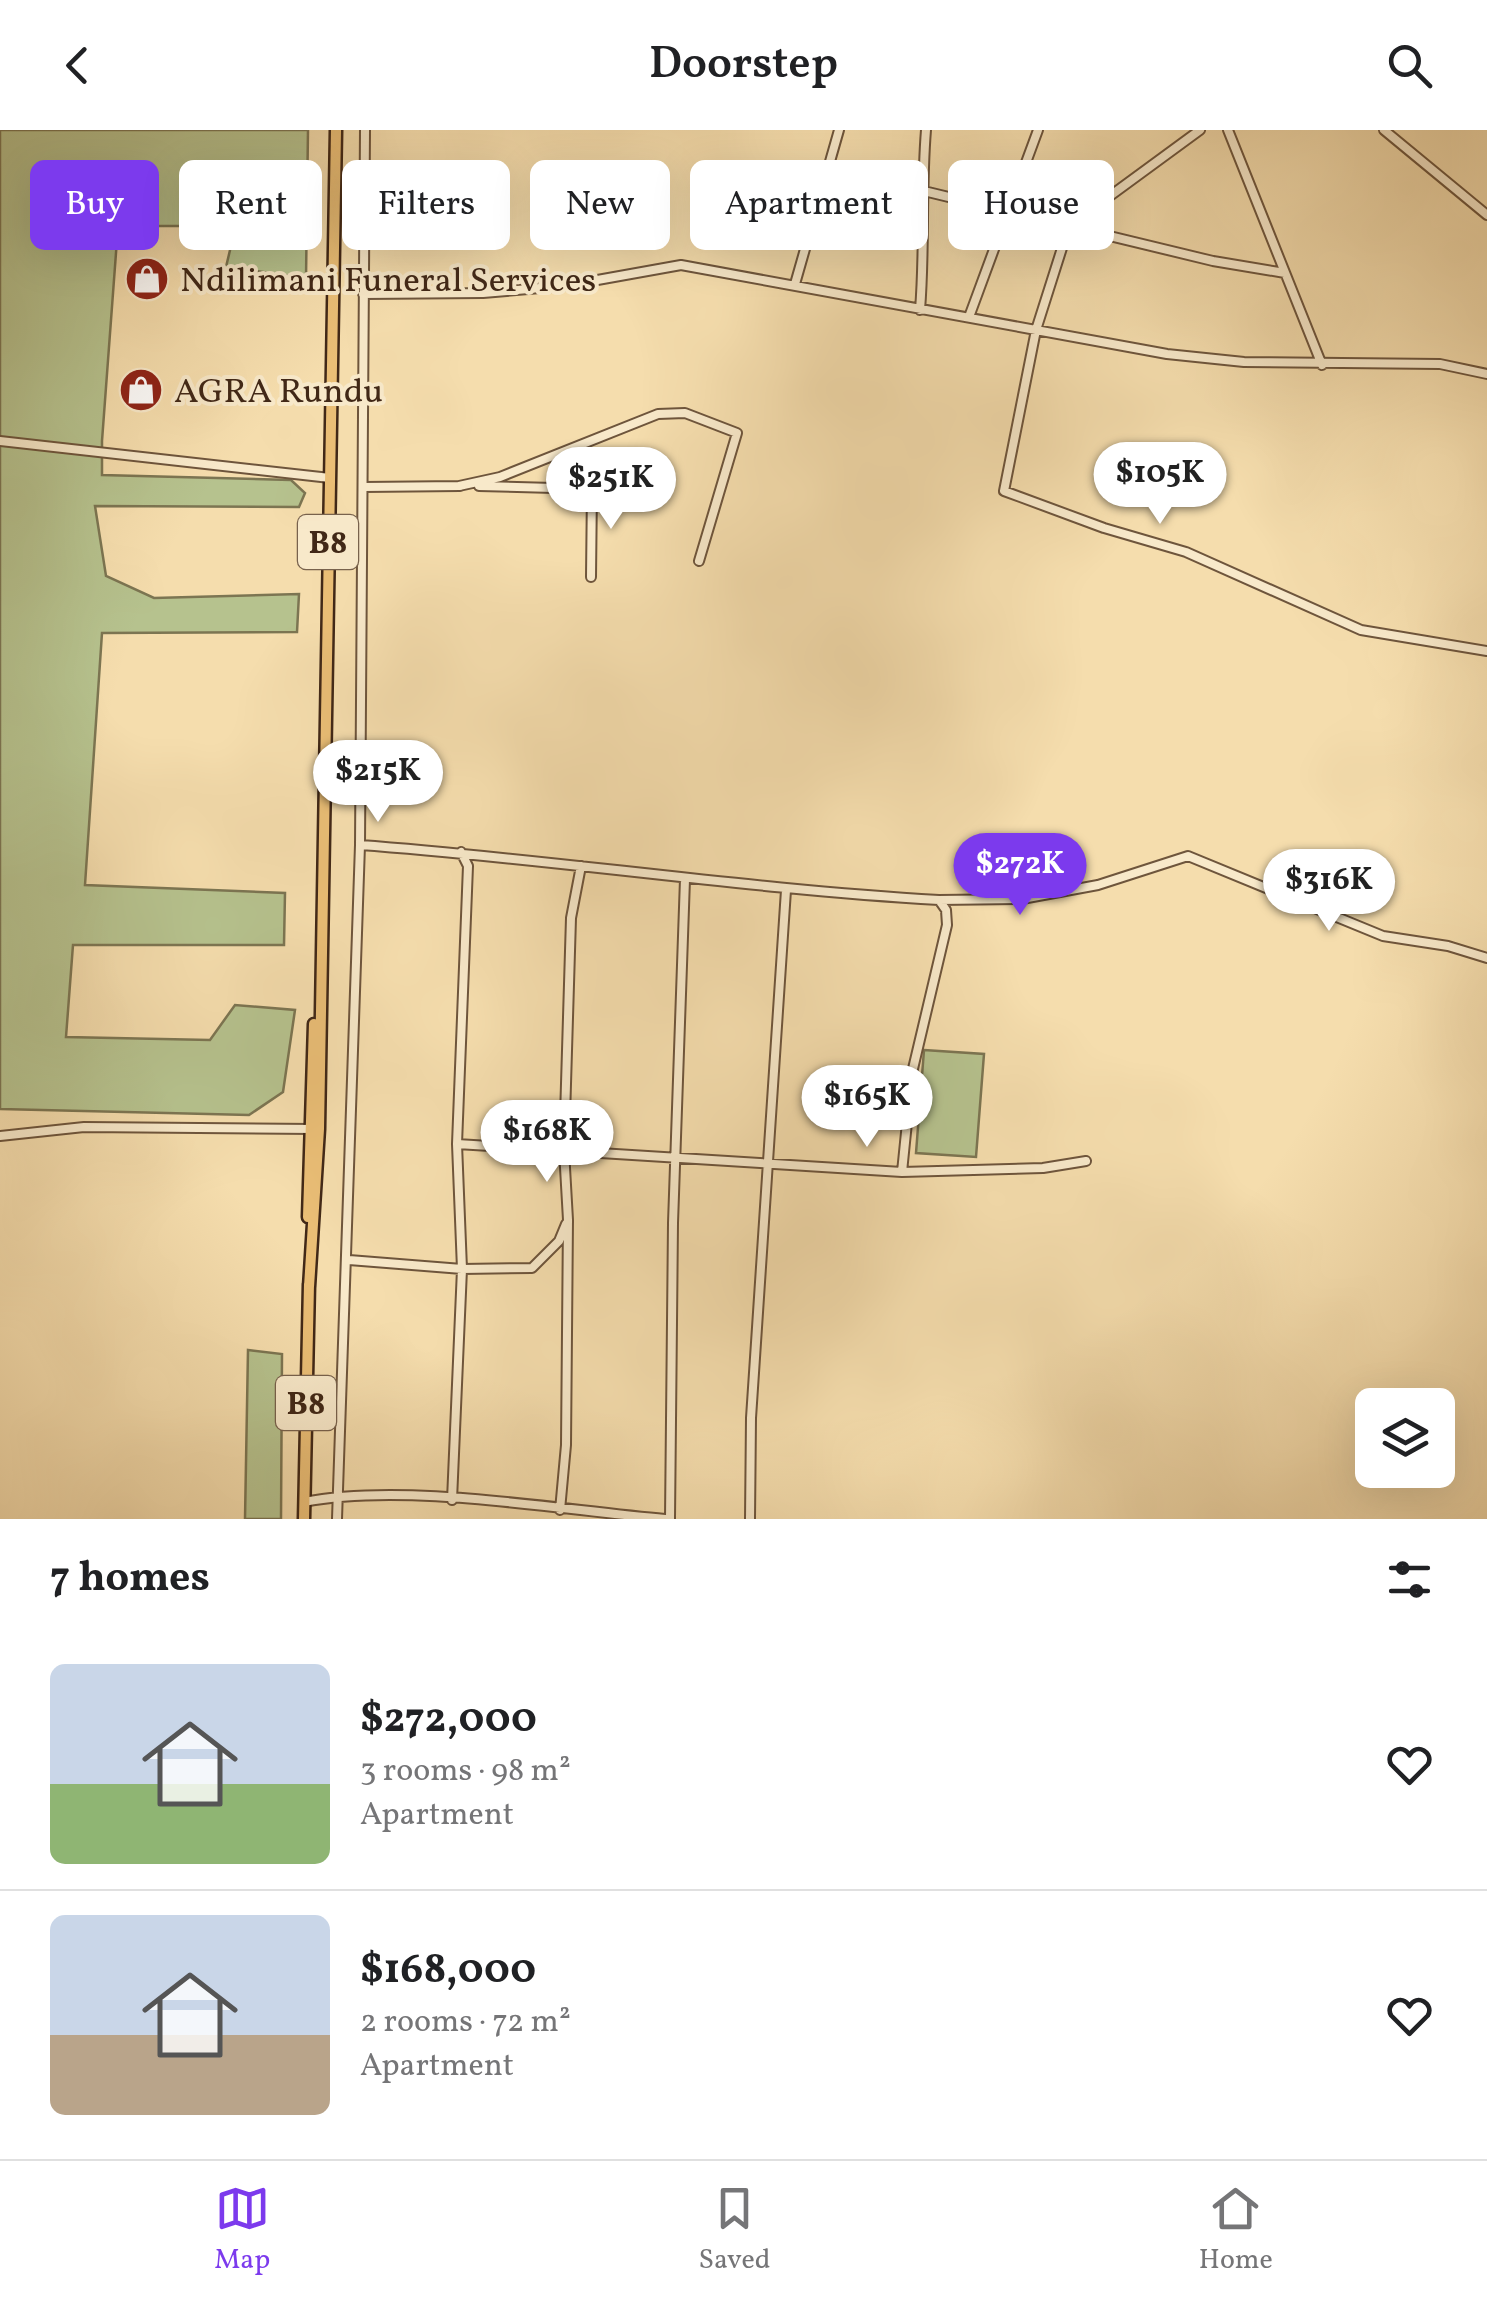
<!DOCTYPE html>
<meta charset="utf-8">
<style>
:root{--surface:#fff;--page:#f6f6f6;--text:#202124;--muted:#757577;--line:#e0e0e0;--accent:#7c3aed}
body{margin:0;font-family:Vollkorn,serif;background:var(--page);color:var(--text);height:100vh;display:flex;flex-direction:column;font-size:38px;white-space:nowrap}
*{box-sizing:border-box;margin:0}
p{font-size:32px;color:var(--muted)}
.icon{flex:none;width:55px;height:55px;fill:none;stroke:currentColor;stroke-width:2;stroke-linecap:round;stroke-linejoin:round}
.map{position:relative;height:1389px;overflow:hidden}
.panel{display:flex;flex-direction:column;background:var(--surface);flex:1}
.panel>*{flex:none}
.banner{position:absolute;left:30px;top:30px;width:1428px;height:90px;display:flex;gap:20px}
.tools{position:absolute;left:1355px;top:1258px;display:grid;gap:20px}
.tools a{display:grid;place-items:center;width:100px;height:100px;border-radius:15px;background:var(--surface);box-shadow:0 10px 40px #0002;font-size:50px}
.price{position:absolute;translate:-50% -85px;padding:0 22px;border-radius:35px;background:#fff;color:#222;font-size:32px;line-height:65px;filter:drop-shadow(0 2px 5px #0008)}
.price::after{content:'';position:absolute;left:50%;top:60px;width:30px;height:22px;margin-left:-15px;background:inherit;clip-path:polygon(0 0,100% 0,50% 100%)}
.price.on{background:var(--accent);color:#fff}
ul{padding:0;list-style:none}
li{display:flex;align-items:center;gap:30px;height:250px;padding:0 50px}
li+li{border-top:2px solid var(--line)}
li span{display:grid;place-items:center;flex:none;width:280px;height:200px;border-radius:15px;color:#555}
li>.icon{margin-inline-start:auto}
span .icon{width:120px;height:120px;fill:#fffc;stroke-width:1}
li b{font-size:42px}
h2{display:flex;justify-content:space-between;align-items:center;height:120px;padding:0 50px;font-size:42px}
.pill{padding:0 35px;border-radius:15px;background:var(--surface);box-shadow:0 10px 40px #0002;font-size:35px;line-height:90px}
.pill.on{background:var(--accent);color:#fff}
header{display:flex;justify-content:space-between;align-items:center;height:130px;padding:0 50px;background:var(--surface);font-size:45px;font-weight:600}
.tab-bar{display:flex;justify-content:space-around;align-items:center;height:140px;border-top:2px solid var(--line);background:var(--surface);font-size:28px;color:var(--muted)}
.tab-bar a{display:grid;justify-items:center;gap:5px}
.tab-bar .on{color:var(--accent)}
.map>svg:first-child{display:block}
.green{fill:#b6c28e;stroke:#7c7552;stroke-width:2.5}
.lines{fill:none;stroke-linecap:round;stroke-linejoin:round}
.minor-casing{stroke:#6e553c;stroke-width:12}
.highway-casing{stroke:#412817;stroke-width:15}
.minor{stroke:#f8e9ca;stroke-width:8}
.highway{stroke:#eabe76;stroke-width:10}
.labels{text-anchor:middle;stroke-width:8;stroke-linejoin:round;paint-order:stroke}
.shield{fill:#f8e9ca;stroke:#78624d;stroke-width:2.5}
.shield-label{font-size:32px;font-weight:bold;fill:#412817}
.poi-label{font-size:35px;fill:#412817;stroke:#f8e9ca;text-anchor:start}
</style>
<header><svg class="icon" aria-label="back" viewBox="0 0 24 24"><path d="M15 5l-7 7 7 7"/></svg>Doorstep<svg class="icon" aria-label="search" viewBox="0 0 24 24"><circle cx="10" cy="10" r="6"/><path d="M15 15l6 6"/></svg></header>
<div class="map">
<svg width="1487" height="1389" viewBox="0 0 1487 1389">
<rect width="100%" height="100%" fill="#f5ddad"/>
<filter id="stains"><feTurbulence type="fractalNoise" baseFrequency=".002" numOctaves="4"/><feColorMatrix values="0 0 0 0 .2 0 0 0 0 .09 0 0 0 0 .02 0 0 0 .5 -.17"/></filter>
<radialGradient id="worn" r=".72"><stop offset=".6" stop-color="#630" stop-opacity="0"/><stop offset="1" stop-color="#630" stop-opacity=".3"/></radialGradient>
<!-- green -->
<path class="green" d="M0,0H308L306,148L226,137L231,116L205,109L206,96H118L102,311V345L291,350L305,363L299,377L95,376L106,446L154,468L299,464L297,502L102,503L85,755L285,763L284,815H73L66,907L210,910L235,875L295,880L283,962L249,985L0,979Z
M924,920L984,924L976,1027L916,1023Z
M248,1220L282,1224L281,1389H245Z"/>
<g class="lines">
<!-- minor casing -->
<g class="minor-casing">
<path id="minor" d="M1200,0L1069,96L1036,200L1004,361L1104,398L1186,422L1361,500L1487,521
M1228,0L1322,235
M1384,0L1487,85
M820,64L835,56L887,71L928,62L1213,131L1285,143
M795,154L839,0
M363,164L483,163L564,156L681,135L1167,224L1244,232L1440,234L1487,244
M920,180C925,120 921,60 926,0
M969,187L1038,0
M0,311L330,348
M459,356L500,347L658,284L685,283L737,303L699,431
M479,356L627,360
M364,357L460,356
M591,447L592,358
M360,715C553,729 745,759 939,770L946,780L947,795L912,943L902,1042
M939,770L1022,769L1098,755L1188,726L1383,806L1448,816L1487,828
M0,1006L84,997L314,999
M457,1014L902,1042L1043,1038L1086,1031
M349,1130L462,1139L532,1138L559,1111L566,1094
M452,1370L462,1139L457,1014L468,736L461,722
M304,1372C405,1352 559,1380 665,1389
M560,1380L566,1315L568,1090L564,1020L571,788L581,736
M337,1389L360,715L365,0
M670,1389L673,1093L685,749
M750,1389L751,1288L786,760"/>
</g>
<!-- highway casing -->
<g class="highway-casing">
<path id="highway" d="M308,1087L314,894
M309,1157L319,999L336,0
M304,1389L309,1154"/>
</g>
<!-- minor -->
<use href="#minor" class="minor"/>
<!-- highway -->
<use href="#highway" class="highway"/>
</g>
<!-- icons -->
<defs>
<g id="shop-disc" transform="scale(2.25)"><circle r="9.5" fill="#8f2418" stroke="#f8e9ca"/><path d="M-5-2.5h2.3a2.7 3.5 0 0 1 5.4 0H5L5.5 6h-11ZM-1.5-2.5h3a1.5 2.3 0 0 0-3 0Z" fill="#fff"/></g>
</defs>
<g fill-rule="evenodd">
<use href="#shop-disc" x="147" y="149"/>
<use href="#shop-disc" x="141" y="260"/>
</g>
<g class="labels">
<!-- shield labels -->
<g class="shield">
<rect x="298" y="385" width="60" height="54" rx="8"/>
<rect x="276" y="1246" width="60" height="54" rx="8"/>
</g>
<g class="shield-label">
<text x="328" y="423">B8</text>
<text x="306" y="1284">B8</text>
</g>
<!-- poi labels -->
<g class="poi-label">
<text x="180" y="161">Ndilimani Funeral Services</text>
<text x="174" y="272">AGRA Rundu</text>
</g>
</g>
<rect width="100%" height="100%" filter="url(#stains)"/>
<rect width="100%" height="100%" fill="url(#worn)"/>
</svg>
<div class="tools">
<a><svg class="icon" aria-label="layers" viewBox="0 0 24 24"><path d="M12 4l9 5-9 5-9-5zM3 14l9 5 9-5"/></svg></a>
</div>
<b class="price" style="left:1160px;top:397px">$105K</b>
<b class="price" style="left:611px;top:402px">$251K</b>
<b class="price" style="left:378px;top:695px">$215K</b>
<b class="price on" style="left:1020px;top:788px">$272K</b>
<b class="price" style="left:1329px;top:804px">$316K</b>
<b class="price" style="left:867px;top:1020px">$165K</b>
<b class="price" style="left:547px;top:1055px">$168K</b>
<div class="banner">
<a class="pill on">Buy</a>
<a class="pill">Rent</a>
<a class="pill">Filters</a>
<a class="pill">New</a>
<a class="pill">Apartment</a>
<a class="pill">House</a>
</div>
</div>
<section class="panel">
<h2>7 homes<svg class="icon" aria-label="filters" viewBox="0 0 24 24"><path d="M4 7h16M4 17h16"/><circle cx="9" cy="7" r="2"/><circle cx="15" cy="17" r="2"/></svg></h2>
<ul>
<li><span style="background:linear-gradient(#c9d6e8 60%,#8fb573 0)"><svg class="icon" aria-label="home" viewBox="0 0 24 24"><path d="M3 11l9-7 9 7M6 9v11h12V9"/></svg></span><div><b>$272,000</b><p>3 rooms · 98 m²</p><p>Apartment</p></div><svg class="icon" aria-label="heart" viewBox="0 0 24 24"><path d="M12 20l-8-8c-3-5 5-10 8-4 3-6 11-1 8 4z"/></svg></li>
<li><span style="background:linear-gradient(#c9d6e8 60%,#b9a48a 0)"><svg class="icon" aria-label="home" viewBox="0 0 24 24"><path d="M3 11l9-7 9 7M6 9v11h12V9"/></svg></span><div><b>$168,000</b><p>2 rooms · 72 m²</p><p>Apartment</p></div><svg class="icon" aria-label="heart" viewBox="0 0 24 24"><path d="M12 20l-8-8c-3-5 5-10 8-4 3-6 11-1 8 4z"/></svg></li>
</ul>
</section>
<nav class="tab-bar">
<a class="on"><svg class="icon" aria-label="map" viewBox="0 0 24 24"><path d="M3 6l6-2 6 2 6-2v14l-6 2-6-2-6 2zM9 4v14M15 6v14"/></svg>Map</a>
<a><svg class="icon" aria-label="saved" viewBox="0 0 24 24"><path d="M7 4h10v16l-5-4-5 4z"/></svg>Saved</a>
<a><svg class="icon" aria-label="home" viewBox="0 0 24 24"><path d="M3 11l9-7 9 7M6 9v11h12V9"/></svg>Home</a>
</nav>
